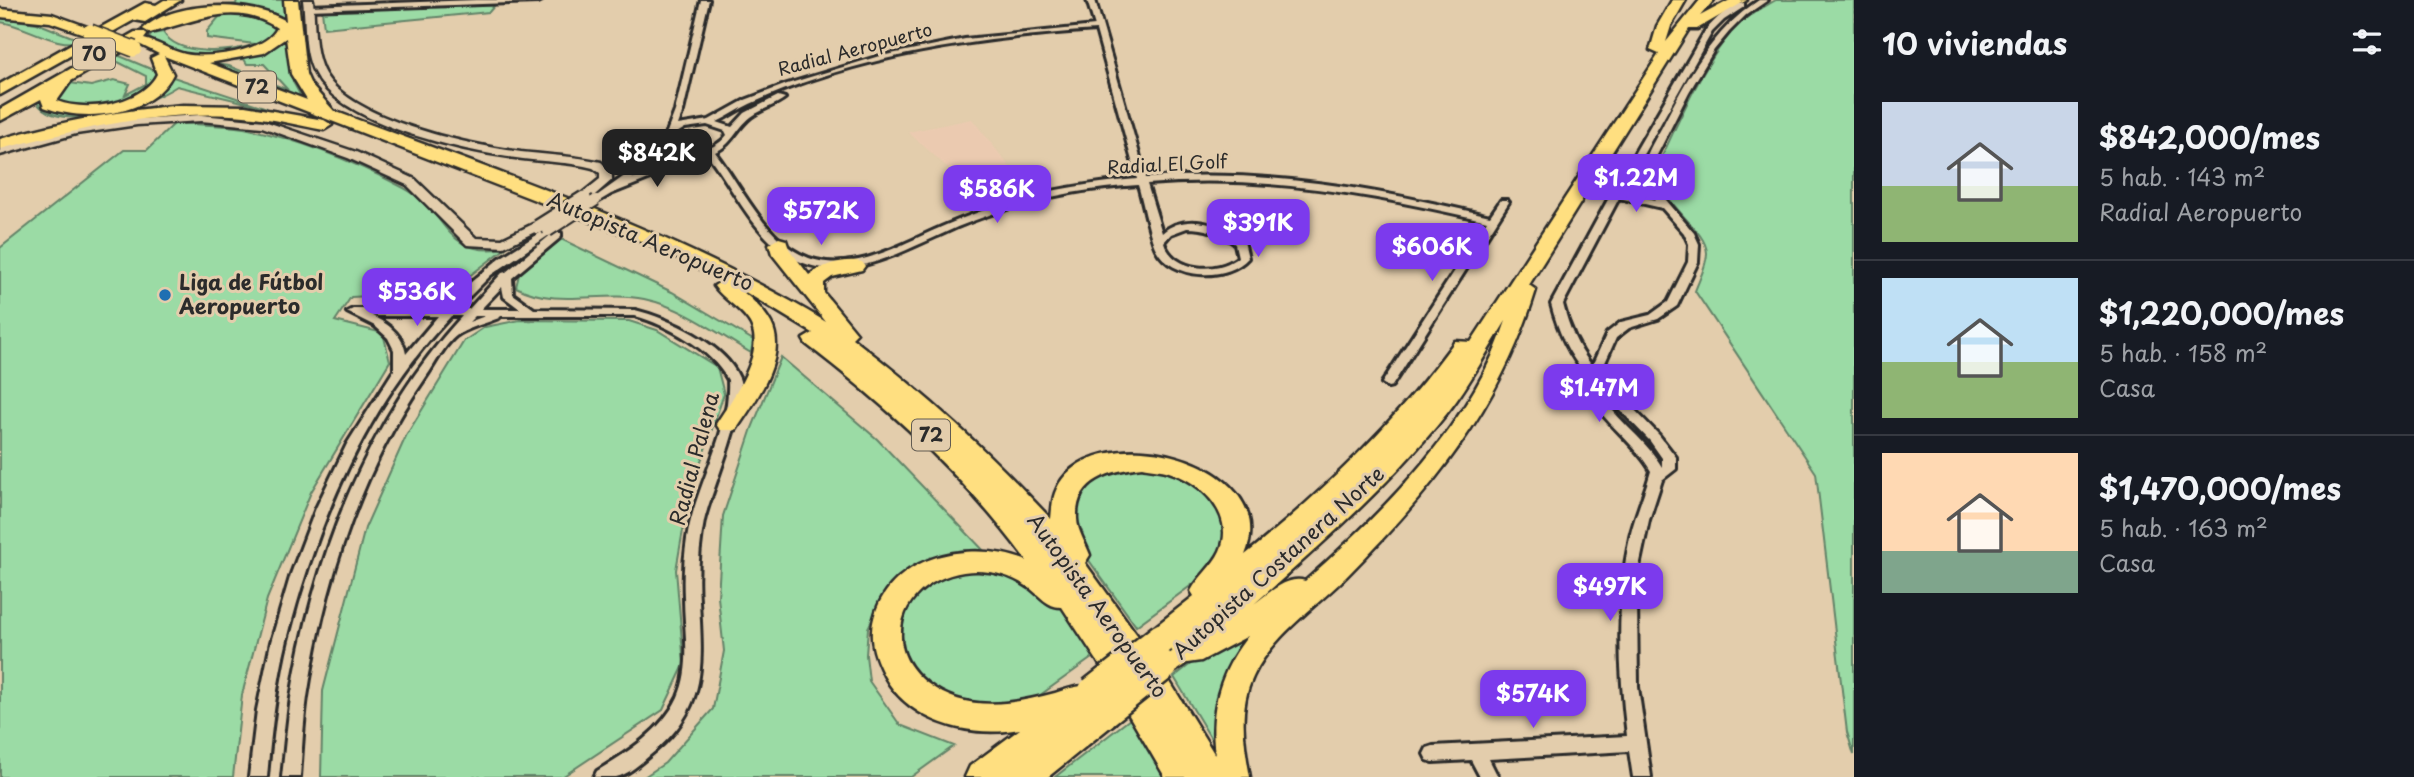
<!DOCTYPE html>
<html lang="es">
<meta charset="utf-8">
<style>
:root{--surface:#171b24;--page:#242831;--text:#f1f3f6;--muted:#9ea1a6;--line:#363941;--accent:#7c3aed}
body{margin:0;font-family:"Playpen Sans",sans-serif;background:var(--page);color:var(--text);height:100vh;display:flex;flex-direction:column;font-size:26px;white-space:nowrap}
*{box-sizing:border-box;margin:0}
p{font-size:23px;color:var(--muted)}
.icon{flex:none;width:38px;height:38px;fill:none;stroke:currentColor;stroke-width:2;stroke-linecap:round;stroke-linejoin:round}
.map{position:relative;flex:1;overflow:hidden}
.panel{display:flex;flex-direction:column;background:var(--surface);width:560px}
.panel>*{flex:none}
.price{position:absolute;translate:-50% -60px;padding:0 16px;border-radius:14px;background:var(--accent);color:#fff;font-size:23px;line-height:46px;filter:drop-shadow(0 2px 4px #0008)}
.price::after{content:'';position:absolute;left:50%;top:42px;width:21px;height:16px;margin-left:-10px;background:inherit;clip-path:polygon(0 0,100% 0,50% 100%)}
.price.on{background:#222;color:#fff}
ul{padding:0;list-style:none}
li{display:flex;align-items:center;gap:21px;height:175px;padding:0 28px}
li+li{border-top:2px solid var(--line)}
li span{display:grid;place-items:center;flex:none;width:196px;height:140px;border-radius:0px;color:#555}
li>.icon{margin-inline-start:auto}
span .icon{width:84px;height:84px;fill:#fffc;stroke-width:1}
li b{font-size:30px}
h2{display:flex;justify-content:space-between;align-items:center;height:84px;padding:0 28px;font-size:30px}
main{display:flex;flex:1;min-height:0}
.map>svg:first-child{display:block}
.built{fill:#ebcab0}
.green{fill:#9bdba5;stroke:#638368;stroke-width:2}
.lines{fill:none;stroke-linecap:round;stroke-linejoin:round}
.minor-casing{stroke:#2b2b2b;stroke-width:6}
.tertiary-casing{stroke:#2b2b2b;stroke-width:5}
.motorway-casing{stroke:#2b2b2b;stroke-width:5}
.minor{fill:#e3cdac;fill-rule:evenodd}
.tertiary{fill:#e3cdac;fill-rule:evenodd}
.motorway{fill:#ffdf80;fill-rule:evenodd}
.minor-bridge-casing{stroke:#2b2b2b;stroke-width:14;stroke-linecap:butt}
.tertiary-bridge-casing{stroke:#2b2b2b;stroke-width:18;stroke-linecap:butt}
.motorway-bridge-far1-casing{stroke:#2b2b2b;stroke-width:18;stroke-linecap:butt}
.motorway-bridge-casing{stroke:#2b2b2b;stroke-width:34;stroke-linecap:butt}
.minor-bridge{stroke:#e3cdac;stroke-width:10}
.tertiary-bridge{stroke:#e3cdac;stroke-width:13}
.motorway-bridge-far1{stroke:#ffdf80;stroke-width:15}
.motorway-bridge{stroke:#ffdf80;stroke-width:29}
.poi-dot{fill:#1f6fb2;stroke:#e3cdac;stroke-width:2.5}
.labels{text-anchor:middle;stroke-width:6;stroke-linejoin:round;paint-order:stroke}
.far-street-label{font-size:18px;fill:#2b2b2b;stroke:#e3cdac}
.shield{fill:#e3cdac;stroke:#625c52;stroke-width:2}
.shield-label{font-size:19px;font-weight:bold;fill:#2b2b2b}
.street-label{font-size:21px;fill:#2b2b2b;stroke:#e3cdac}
.poi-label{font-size:21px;font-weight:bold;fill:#2b2b2b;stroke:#e3cdac;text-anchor:start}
</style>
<main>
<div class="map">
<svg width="1854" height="777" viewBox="0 0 1854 777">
<rect width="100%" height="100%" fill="#e3cdac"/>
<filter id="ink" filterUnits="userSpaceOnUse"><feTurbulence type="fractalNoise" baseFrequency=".0143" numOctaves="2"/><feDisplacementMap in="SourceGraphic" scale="14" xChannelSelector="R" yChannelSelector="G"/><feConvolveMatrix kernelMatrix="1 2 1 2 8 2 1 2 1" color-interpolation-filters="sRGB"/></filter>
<g filter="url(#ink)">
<!-- built -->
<path class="built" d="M972,119L1028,190L986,202L908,132Z"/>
<!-- green -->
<path class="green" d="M237,0H289V20L283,22L248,8L200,7L236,4Z
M1776,0H1854V755L1847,732L1816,473L1695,291C1699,280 1707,265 1707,253C1706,228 1662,207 1656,170C1675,128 1707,54 1740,23C1750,14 1764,7 1776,0Z
M495,5L489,12L324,28L322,10Z
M231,9L276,25L279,30C242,61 190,64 149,38L152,34L163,32C178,57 232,53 255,44L207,38V31L219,17Z
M0,18L37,23L82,41C56,49 27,25 0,22Z
M289,37L293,82L303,100L200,62L229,66L288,90L264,64H247L244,59L215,61Z
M115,54L158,72L160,79C121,104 105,111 58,104L55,98L70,83L91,86L114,80L130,84L125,95L146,84V76L112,59Z
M170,76L267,108L177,86C150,104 61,136 37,103L41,98C73,137 137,94 170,76Z
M175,123C198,125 221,124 244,128C298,139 355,162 404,188C450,212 442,259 506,248L464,280L410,294L351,297L335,321L383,333L390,361L311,492L267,599L242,695L233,777H0V248L124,150H147Z
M561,239L672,292L753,340L751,353C717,333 683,307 644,299C601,290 559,309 516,287L520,270Z
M520,320L629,321L657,330L717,367L724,394L689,496L676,570L684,665L663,710L562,777H321L323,691L365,528L406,436L464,341L485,327Z
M781,357L877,439L987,554L909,574L888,587L868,628L866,655L869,681L900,725L954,746L911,777H644L665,763L713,709L724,651L718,597L723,516L752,428Z
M1165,464L1212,491L1230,533L1208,573L1136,626L1078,545L1069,500L1094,471Z
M993,565L1060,605L1096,655L1029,703L950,708L892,651L891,637L920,582Z
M1266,626L1219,752L1174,677L1211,648Z
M1134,716L1167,777H1055Z"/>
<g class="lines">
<!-- minor casing -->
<g class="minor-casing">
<path id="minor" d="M476,0H542L538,2L309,10L305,8L309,6Z
M701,0H709L683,111L678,125L709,120L745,100L787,84L876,57L965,39L1095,26L1087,0H1095L1146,178C1262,168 1378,189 1490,216L1501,200H1507L1509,202L1392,386L1388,387L1382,383L1487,221C1376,195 1262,174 1147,184L1162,233C1185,212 1221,224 1244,241L1248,258C1227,282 1172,280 1156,249C1149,235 1143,201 1138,185C1094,188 1049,195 1007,209C985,216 963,224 942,234C897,254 840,286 791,257C753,235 733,187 707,154L694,156L651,178L611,194L596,203L591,200L644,162L664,140V135L667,132L675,111ZM1096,30L1137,179C1094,183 1052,189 1011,201C989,208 967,216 946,225C902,243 848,279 800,254C763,235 740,184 715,152C732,145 736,129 751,117C761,109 775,106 785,98L778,96L745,113L732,127L717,122C728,117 739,109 750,104C858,55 978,38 1096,30ZM707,125L725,131L727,135C714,152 690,155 673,143L672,136L685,128ZM667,147L683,154L632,179L650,166ZM1187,228C1206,228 1220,233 1235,244L1238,257C1218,274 1173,272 1164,242L1171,234Z
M1759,0H1768L1746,15L1729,32L1714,50L1689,92L1655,159L1653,172L1656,184L1661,194L1694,233L1699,244L1698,262L1677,306L1658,319L1629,328L1616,338L1600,374L1659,435L1676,457V469L1662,480L1649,520L1639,567L1637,597L1638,687L1651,777H1633L1629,751L1489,759L1498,777H1480L1471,760L1433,762L1427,760L1424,754L1427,748L1433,746L1627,736C1619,670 1616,603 1630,537C1635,515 1645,493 1651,471C1633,439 1596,419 1584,383L1587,376C1568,354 1558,331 1551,304L1611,194L1705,31C1715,20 1729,5 1744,3V7L1724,20L1712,32L1622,192L1656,200C1650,192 1644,182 1644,171C1644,155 1655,140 1662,127C1687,78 1712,31 1759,0ZM1619,198L1662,208L1684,233L1689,244L1688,262L1668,302L1650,315L1621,322L1607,333L1592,366C1577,346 1569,328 1563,304ZM1598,387L1650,441L1662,458V467C1646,438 1608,415 1598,387Z
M548,228L552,229V233L491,275L457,309H469L502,273L506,272L553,233H561V237L512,278L513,294L534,309L635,310C668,318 725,344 739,378C750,404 711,490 704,521C699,547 697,574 699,601C702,663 708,706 655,751C645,759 629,775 616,777C609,777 601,777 594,777L597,771C628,752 662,731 678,697C692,665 684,630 684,597C683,578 684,558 687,539C695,486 731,433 728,380C711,349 668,325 635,316H501L499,318C486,323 471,327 459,334C446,341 433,368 424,380C359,474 324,585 307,697C303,724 302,751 300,777H282C285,751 287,724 291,698C313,559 366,421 462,316H451C367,404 316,523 287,640C276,685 271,731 267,777H249L257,710L271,642L291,574L316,508L347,444L394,370V350L388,338L375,326L347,312L353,309H401V305L463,284L470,283L500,258ZM502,287L504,297L520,309H481ZM462,291L445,309H411ZM372,316H438L406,354C403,335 389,324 372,316ZM475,316H485L469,322Z"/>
</g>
<!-- tertiary casing -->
<g class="tertiary-casing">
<path id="tertiary" d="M303,0H313C315,23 313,53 325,74C353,121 470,145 521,152C548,155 575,156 601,162L612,172V180L588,201H580V195L600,179V173L593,168C570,162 547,162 523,159C468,152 343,126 315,74C303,53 306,23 303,0Z
M201,115L264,121L356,152L415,179L476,238L502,239L533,224H543L545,227L504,247L467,245L407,185L348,158L262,127L201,121L137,125L76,134L0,155V147L75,128L137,119Z"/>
</g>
<!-- motorway casing -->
<g class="motorway-casing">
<path id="motorway" d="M164,0H181L145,22L134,20L0,95V84L87,35L50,22L0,17V9L52,14L96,30L145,3L156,5Z
M284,0H298L306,74L311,85L334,111C501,174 673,229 826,322L772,254L769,244L779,238L786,240L789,249L809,275C822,265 846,258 862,262L865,266L862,270L832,277L824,283V293L857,333L852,338C928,396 986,449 1051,519C1052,511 1052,501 1055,493C1085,410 1285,459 1245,555C1324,491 1395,423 1455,341L1471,342L1659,54L1650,50L1657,26L1672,0H1686L1671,26L1666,42L1700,0H1714L1700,16L1730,0H1747L1697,29H1689L1529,285L1536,290C1500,408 1432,490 1347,576C1316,607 1272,636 1253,677C1238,708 1244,745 1250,777H1165L1098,662L1062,607C1049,608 1041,597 1031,589C999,566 958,565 926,587C911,598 901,614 901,633C900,654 911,670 927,683C966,713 1010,705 1055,693C1069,689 1081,683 1096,688L1099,701L1104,699L1115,703L1119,713L1115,723L1048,777H965L970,766L1020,729C967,739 902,720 880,667C875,656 871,644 872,631C879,557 969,537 1027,561C965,477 889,407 806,344L803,339L813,333L737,287C749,297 763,308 771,323C789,357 754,403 736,430H720L716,424C731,400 770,349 748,320C739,307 723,299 714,286L723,280L656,247L164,56L173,74C152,116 85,123 44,107L41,99L0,121V109L135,32H145L147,35L144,39C158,42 171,51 185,54C209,59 265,52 277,28C235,0 193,22 150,33L143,29C173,0 252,0 286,21ZM286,38L291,74L307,100L209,63L264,53ZM137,43L159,54L151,58L157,74C142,104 87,113 57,101L71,81ZM1506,321C1472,424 1384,511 1305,581C1287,575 1268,594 1254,604C1323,543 1391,484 1448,412C1470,384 1487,351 1506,321ZM1142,467C1151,469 1161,469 1169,472C1201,482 1236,515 1220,551C1213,566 1199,576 1191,591L1194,596L1152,629L1148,638L1152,647L1161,650L1153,657L1085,563L1090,555C1086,544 1077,530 1077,519C1075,479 1110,471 1142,467ZM1248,636C1220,671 1209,711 1215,755L1167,677L1187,663L1201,661Z
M183,105L245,106L324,120L332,125L324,130C298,125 271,118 244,116C160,109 81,129 0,149V139C60,122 120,110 183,105Z"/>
</g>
<!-- minor -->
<use href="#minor" class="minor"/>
<!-- tertiary -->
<use href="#tertiary" class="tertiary"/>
<!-- motorway -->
<use href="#motorway" class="motorway"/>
<!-- minor-bridge casing -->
<g class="minor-bridge-casing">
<path id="minor-bridge" d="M548,231L596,200"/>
</g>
<!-- tertiary-bridge casing -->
<g class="tertiary-bridge-casing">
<path id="tertiary-bridge" d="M538,227L584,198"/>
</g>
<!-- motorway-bridge-far1 casing -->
<g class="motorway-bridge-far1-casing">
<path id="motorway-bridge-far1" d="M90,32L134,49"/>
</g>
<!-- motorway-bridge casing -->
<g class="motorway-bridge-casing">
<path id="motorway-bridge" d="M1093,692L1162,638
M1104,713L1163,666"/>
</g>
<!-- minor-bridge -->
<use href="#minor-bridge" class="minor-bridge"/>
<!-- tertiary-bridge -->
<use href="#tertiary-bridge" class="tertiary-bridge"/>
<!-- motorway-bridge-far1 -->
<use href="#motorway-bridge-far1" class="motorway-bridge-far1"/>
<!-- motorway-bridge -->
<use href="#motorway-bridge" class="motorway-bridge"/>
</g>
</g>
<!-- markers -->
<circle class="poi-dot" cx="165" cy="295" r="7"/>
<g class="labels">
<!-- far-street labels -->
<g class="far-street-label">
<text transform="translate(855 50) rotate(-15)" y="6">Radial Aeropuerto</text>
<text transform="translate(1167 165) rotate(-3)" y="6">Radial El Golf</text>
</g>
<!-- shield labels -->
<g class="shield">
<rect x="73" y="38.5" width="42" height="31" rx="5"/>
<rect x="238" y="71.5" width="38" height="31" rx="5"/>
<rect x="912" y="419.5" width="38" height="31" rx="5"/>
</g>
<g class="shield-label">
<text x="94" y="61">70</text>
<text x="257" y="94">72</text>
<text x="931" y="442">72</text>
</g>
<!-- street labels -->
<g class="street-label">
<text transform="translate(650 242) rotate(23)" y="7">Autopista Aeropuerto</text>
<text transform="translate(695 459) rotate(-75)" y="7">Radial Palena</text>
<text transform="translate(1279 563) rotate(-42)" y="7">Autopista Costanera Norte</text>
<text transform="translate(1097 606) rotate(54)" y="7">Autopista Aeropuerto</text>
</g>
<!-- poi labels -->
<g class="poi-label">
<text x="179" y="290">Liga de Fútbol<tspan x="179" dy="24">Aeropuerto</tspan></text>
</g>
</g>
</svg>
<b class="price on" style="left:657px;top:189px">$842K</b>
<b class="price" style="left:1636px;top:214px">$1.22M</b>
<b class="price" style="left:997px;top:225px">$586K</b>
<b class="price" style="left:821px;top:247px">$572K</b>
<b class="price" style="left:1258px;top:259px">$391K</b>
<b class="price" style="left:1432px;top:283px">$606K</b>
<b class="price" style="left:417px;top:328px">$536K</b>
<b class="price" style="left:1599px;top:424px">$1.47M</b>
<b class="price" style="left:1610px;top:623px">$497K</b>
<b class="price" style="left:1533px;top:730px">$574K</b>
</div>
<section class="panel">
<h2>10 viviendas<svg class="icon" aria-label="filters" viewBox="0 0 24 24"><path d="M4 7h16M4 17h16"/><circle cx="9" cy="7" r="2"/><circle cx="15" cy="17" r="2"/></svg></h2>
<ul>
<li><span style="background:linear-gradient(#c9d6e8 60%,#8fb573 0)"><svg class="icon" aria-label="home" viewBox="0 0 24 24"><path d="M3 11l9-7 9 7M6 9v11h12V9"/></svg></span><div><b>$842,000/mes</b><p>5 hab. · 143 m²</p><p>Radial Aeropuerto</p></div></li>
<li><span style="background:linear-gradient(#bfe0f5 60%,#8fb573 0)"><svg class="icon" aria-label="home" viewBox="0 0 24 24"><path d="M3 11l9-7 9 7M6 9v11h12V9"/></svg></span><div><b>$1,220,000/mes</b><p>5 hab. · 158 m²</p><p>Casa</p></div></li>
<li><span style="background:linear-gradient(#ffd9b3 70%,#7fa58c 0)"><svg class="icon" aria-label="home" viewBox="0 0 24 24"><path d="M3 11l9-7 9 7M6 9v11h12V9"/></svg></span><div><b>$1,470,000/mes</b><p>5 hab. · 163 m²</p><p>Casa</p></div></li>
</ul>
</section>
</main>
